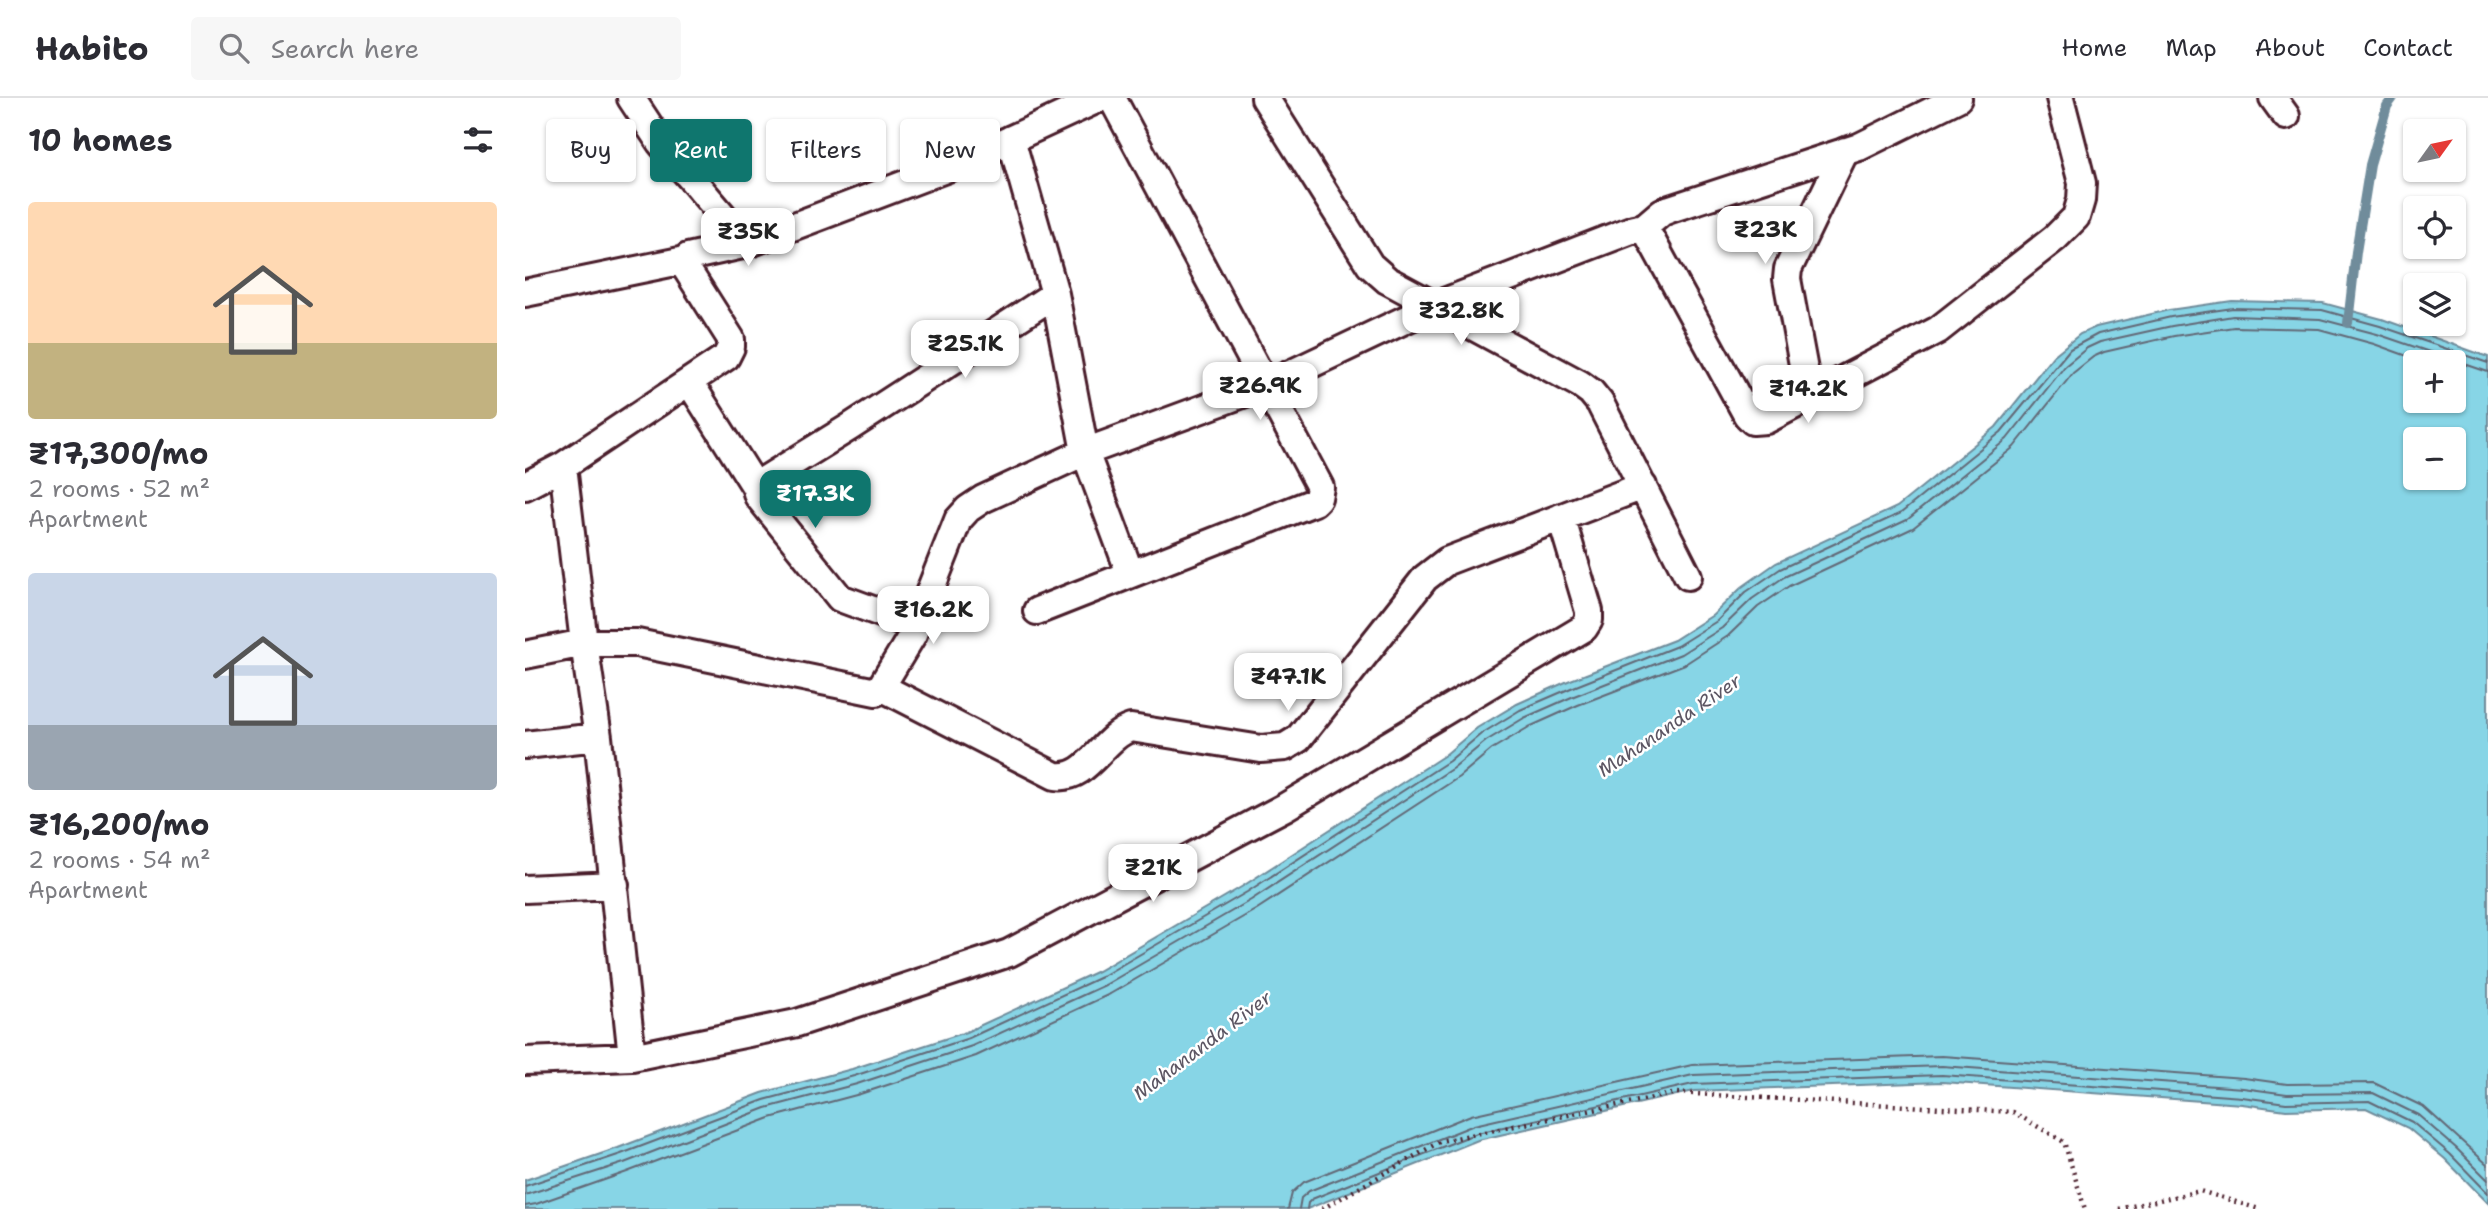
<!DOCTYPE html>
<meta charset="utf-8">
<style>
:root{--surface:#fff;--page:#f7f7f7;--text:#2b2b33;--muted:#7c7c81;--line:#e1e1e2;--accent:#0f766e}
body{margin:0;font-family:"Shantell Sans",sans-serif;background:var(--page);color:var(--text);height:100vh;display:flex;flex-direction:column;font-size:26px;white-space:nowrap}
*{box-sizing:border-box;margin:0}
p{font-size:23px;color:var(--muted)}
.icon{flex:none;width:38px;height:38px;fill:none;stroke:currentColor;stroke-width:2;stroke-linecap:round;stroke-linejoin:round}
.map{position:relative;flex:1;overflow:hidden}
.drawer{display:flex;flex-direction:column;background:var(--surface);width:525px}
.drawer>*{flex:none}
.guide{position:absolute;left:21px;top:21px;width:665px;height:63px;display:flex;gap:14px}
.needle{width:46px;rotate:57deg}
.tools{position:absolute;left:1878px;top:21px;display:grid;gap:14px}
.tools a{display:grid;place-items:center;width:63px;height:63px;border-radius:7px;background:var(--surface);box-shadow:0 2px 5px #0004;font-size:35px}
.price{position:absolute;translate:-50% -60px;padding:0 16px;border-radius:14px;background:#fff;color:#222;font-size:23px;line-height:46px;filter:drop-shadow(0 2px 4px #0008)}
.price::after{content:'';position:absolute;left:50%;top:42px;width:21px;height:16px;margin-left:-10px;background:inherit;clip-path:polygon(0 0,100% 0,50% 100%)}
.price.current{background:var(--accent);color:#fff}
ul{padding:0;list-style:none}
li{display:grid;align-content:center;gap:14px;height:371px;padding:0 28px}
li span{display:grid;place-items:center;height:217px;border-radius:7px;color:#555}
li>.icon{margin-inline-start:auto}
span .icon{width:126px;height:126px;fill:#fffc;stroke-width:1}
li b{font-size:30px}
h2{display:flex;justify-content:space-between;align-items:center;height:84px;padding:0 28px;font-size:30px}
.chip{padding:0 24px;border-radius:7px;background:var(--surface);box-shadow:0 2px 5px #0004;font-size:24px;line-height:63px}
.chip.current{background:var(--accent);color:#fff}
header{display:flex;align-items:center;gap:42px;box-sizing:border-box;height:98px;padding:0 35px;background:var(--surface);border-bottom:2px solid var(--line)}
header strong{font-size:33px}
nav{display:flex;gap:38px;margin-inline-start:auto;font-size:24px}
.search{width:490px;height:63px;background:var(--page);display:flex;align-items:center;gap:18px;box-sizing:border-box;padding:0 24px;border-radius:7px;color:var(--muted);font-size:26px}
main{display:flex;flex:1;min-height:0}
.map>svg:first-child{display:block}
.water{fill:#87d5e6;stroke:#6f8c9b;stroke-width:2;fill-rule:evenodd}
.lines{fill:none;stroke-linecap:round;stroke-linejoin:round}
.shore{stroke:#626876;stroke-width:2}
.stream{stroke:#6f8c9b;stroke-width:10}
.street-casing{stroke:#4a1f2b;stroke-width:32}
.path{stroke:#4a1f2b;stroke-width:4.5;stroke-dasharray:2 5;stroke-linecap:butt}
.street{stroke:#fff;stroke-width:26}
.labels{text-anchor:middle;stroke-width:5;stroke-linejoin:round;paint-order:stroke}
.water-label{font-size:19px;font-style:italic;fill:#5c5663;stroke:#fff}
</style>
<header>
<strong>Habito</strong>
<div class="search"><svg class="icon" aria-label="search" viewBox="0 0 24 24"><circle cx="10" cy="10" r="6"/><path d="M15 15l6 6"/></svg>Search here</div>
<nav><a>Home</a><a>Map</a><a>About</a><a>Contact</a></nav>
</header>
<main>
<section class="drawer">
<h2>10 homes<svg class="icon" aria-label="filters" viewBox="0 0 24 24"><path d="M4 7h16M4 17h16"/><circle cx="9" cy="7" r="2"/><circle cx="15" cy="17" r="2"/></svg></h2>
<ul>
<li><span style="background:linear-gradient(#ffd9b3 65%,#c2b280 0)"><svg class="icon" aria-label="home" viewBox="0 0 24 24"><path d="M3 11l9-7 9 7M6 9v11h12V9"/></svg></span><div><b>₹17,300/mo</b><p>2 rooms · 52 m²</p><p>Apartment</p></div></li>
<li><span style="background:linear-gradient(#c9d6e8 70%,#9aa5b1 0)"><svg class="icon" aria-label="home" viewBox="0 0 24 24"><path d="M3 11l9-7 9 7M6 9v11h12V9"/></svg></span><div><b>₹16,200/mo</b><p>2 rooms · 54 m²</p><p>Apartment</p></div></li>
</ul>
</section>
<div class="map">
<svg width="1963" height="1111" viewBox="0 0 1963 1111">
<rect width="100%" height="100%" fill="#fff"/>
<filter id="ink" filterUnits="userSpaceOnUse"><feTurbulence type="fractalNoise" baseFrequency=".0143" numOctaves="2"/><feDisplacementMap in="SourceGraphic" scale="14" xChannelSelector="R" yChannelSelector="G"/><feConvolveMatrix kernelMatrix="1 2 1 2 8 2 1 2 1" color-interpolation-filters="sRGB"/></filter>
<g filter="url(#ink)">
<!-- water -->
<path class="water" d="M1707,203L1798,205L1857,221L1963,259V1105L1920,1061L1883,1030L1841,1010L1761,1012L1717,1006L1417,984L1169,993L953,1042L782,1111H0V1082L93,1050L237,995L327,971L441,934L573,873L718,788L920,657L952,630L992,606L1043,583L1149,542L1188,517L1217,489L1251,465L1372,409L1471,329L1528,258L1555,236L1571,229L1644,212ZM1890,264H1928V303H1890ZM1890,341H1928V380H1890Z"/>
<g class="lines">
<!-- shore -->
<path class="shore" d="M0,1088L96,1056L239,1002L329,978L444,940L576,879L722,794L924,663L956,636L995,612L1046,590L1152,548L1192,523L1221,494L1255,471L1376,415L1476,334L1545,251L1573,236L1646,219L1708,210L1797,212L1855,228L1963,265
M0,1097L99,1065L241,1010L332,986L447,948L580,887L726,802L928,670L961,643L999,620L1049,598L1156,556L1197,530L1227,501L1259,479L1382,422L1482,341L1540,268L1562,250L1575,244L1647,228L1708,218L1795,221L1852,236L1963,274
M0,1108L11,1106L102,1074L245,1020L335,996L451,958L585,896L732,811L934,679L967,651L1004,629L1053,607L1160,566L1203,538L1233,509L1264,488L1388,430L1489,349L1548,275L1568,259L1579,254L1649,238L1709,229L1794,231L1849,246L1899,264
M763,1111L767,1095L779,1084L946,1017L1167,967L1417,958L1719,980L1762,986L1849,985L1899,1009L1963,1067
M774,1111L776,1100L784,1093L949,1027L1168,977L1417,968L1718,990L1762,996L1848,995L1893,1017L1931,1050L1963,1082
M782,1111L783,1105L787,1101L952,1035L1168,986L1417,977L1717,999L1761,1005L1844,1003L1887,1024L1925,1056L1963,1095"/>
<!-- stream -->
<path class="stream" d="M1823,225L1831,154L1845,67L1862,8L1868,0"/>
<!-- street casing -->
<g class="street-casing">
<path id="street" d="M106,0L135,44L222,146
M740,0L845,167L862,182L1055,286L1066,294L1075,305L1163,478
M1748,0L1761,18
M486,41L530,196L560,354L605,475
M1117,131L1137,114L1145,111L1334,49L1433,0
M0,195L160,162
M165,285L230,388
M1284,299L1262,181L1263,171L1320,53
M38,368L59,545L73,639L107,959
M0,388L38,368L201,259L206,249V241L159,167L163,159L222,146L428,68L575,0
M512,513L789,404L793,400L795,389L587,0
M391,528L315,500L233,398L230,388L325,329L530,196
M0,557L59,545H112L351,594L356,589L388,536L433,422L443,411L458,401L560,354L742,287L909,208L1109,131L1114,130L1123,136L1222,317L1228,323L1241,322L1413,232L1530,140L1551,119L1556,102L1557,85L1535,0
M356,589L530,678C563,683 577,639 606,630L736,651L760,649L773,641L900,480L922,463L1118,388
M0,647L73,639
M0,791L90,787
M0,963L107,959L272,925L484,855L760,709L1059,530L1064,522V513L1036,419"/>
</g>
<!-- path -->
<path class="path" d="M797,1111L916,1043L1152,995L1488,1014L1539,1044L1560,1111
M1594,1111L1675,1093L1734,1111"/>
<!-- street -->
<use href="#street" class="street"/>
</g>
</g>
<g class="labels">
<!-- water labels -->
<g class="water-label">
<text transform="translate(1144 627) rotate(-34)" y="7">Mahananda River</text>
<text transform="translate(677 947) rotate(-37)" y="7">Mahananda River</text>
</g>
</g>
</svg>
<div class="tools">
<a><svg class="needle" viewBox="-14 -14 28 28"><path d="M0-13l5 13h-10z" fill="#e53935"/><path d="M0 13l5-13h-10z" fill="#7c7c81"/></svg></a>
<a><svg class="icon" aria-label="locate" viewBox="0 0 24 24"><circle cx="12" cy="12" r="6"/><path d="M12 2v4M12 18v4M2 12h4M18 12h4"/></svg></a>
<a><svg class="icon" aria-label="layers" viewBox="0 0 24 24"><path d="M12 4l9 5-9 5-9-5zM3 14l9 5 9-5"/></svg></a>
<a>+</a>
<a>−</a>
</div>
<b class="price" style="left:1240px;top:168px">₹23K</b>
<b class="price" style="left:223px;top:170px">₹35K</b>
<b class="price" style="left:936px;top:249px">₹32.8K</b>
<b class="price" style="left:440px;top:282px">₹25.1K</b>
<b class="price" style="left:735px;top:324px">₹26.9K</b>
<b class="price" style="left:1283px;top:327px">₹14.2K</b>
<b class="price current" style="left:290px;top:432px">₹17.3K</b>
<b class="price" style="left:408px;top:548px">₹16.2K</b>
<b class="price" style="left:763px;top:615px">₹47.1K</b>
<b class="price" style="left:628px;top:806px">₹21K</b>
<div class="guide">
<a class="chip">Buy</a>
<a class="chip current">Rent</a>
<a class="chip">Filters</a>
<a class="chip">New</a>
</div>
</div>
</main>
